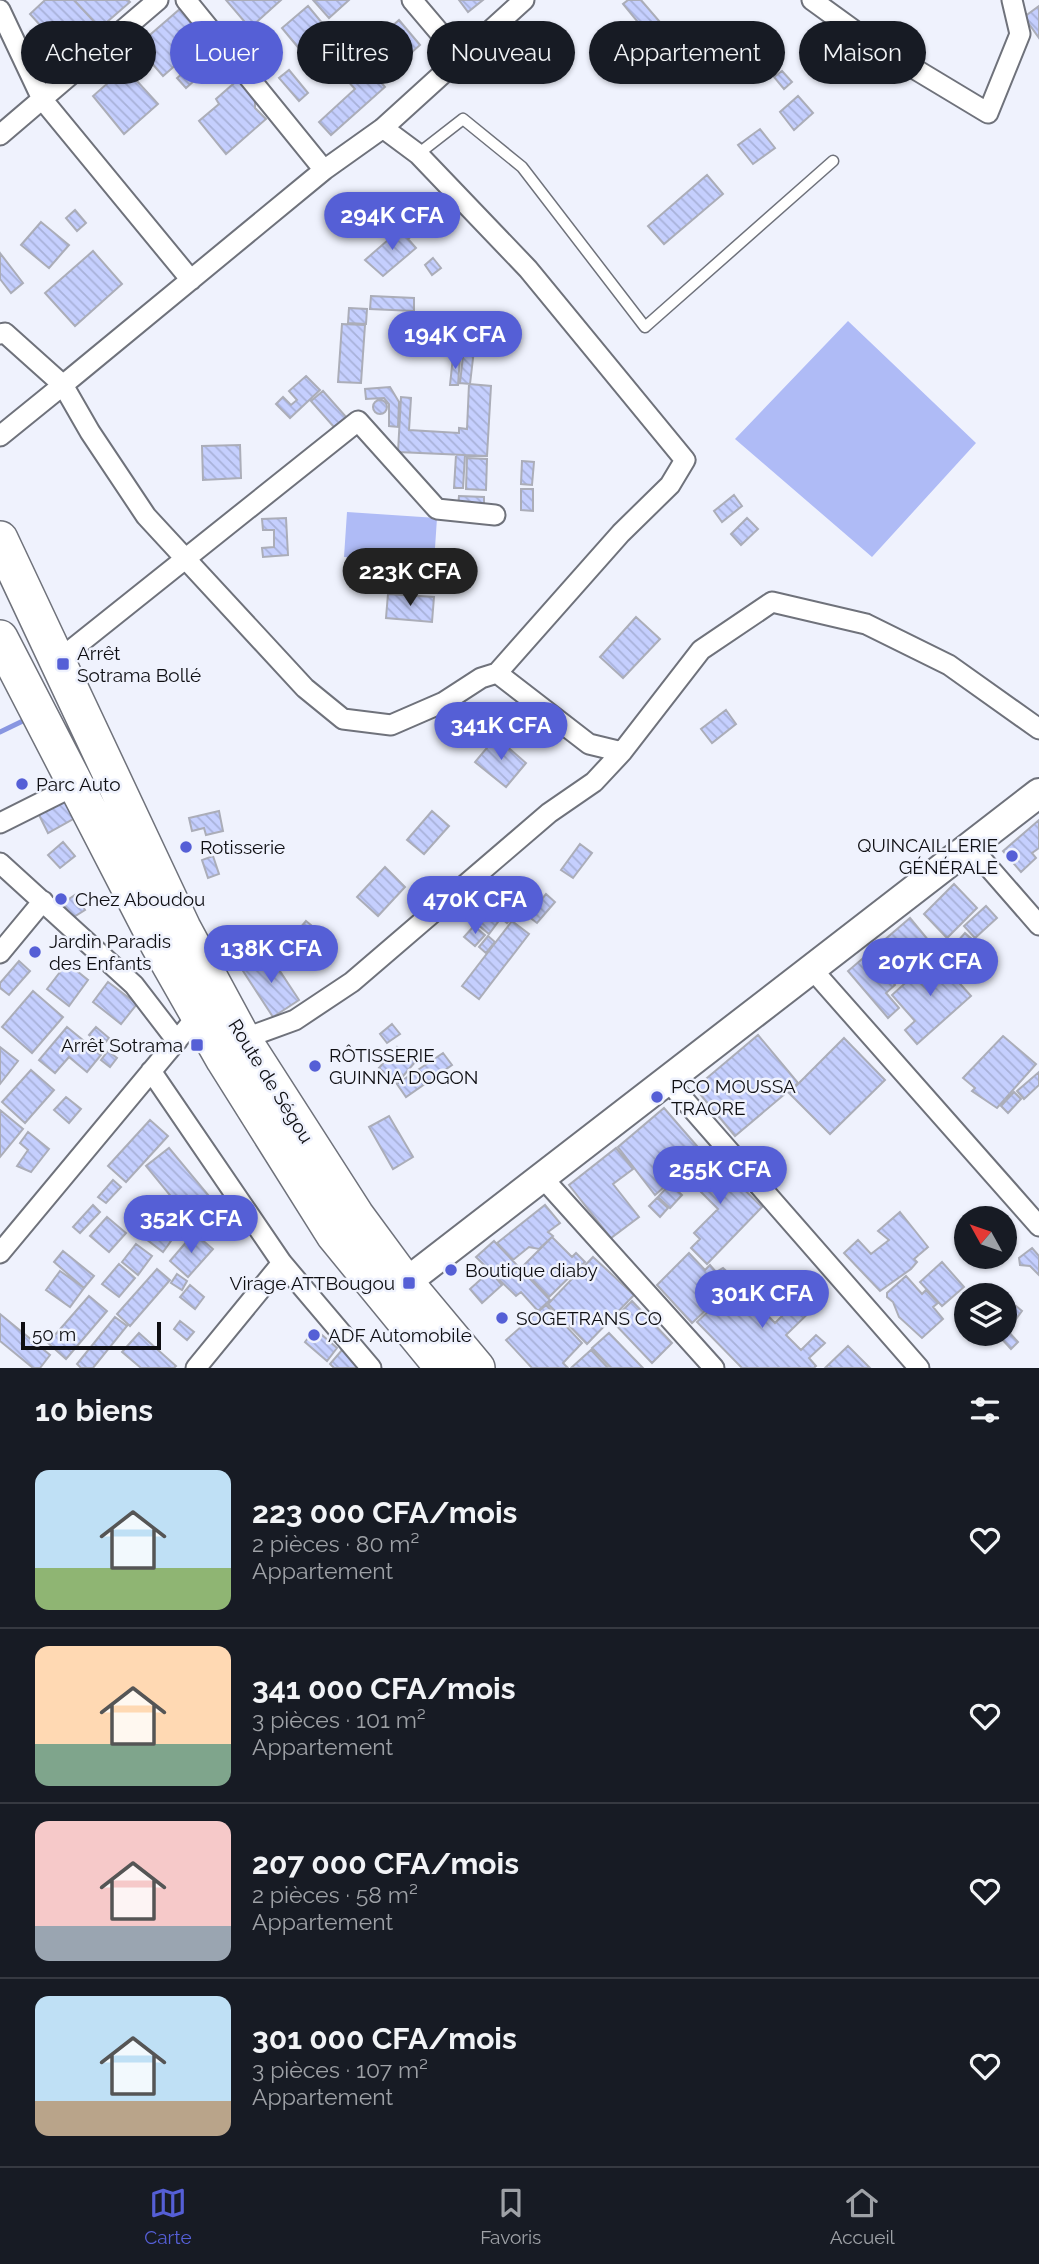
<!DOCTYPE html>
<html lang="fr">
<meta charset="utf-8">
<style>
:root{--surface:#171b24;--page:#242831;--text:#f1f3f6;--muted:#9ea1a6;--line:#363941;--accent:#555fd6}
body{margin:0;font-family:Raleway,sans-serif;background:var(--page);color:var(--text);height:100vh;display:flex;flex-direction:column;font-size:26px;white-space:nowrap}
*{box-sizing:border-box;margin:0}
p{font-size:23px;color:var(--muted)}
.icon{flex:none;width:38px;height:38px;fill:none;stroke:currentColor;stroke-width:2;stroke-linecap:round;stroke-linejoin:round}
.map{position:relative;height:1368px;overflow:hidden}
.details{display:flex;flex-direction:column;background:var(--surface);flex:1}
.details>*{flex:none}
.top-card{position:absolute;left:21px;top:21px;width:998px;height:63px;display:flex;gap:14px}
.needle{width:46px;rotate:310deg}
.buttons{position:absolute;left:954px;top:1206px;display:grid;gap:14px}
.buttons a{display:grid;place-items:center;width:63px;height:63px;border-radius:50%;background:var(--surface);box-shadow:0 2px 5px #0004;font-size:35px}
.scale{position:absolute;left:21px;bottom:18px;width:140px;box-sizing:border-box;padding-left:7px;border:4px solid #0f0f13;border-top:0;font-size:19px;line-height:24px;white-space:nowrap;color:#0f0f13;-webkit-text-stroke:5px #eff2fd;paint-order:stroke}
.price{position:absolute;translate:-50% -60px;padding:0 16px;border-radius:24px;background:var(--accent);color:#fff;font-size:23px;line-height:46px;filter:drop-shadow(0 2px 4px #0008)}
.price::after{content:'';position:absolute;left:50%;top:42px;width:21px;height:16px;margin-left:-10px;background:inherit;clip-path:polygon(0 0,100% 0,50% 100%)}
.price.on{background:#222;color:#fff}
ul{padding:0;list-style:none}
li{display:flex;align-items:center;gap:21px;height:175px;padding:0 35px}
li+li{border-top:2px solid var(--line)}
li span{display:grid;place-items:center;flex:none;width:196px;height:140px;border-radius:14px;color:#555}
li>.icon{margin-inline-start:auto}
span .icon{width:84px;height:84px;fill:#fffc;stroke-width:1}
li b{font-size:30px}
h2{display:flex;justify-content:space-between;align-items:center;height:84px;padding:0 35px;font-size:30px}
.chip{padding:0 24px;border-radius:32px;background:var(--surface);box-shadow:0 2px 5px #0004;font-size:24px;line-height:63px}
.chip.on{background:var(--accent);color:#fff}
.dock{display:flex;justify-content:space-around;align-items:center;height:98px;border-top:2px solid var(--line);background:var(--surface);font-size:19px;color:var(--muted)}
.dock a{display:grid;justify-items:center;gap:4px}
.dock .on{color:var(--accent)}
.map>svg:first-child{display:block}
.garden{fill:#afbbf6}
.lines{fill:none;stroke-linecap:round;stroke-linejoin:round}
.stream{stroke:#8896e1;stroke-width:5}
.building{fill:url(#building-back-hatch);stroke:#abadb8;stroke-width:2}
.lane-casing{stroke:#6f727b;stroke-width:13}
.street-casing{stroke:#6f727b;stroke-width:23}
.secondary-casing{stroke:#6f727b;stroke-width:32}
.highway-casing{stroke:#6f727b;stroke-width:38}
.lane{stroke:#fff;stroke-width:10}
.street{stroke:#fff;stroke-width:19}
.secondary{stroke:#fff;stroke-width:28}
.highway{stroke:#fff;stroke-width:35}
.poi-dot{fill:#555fd6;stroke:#eff2fd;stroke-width:2.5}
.labels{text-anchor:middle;stroke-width:5;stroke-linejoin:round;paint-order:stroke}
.poi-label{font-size:19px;fill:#0f0f13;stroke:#eff2fd;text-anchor:start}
.street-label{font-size:19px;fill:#0f0f13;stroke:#eff2fd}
</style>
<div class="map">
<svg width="1039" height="1368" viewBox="0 0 1039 1368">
<defs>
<pattern id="building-back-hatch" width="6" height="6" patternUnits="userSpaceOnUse" patternTransform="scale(1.75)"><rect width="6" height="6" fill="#c5cffe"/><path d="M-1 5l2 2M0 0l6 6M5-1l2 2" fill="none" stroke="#a8b1d9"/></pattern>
</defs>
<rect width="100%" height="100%" fill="#eff2fd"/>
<!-- garden -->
<path class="garden" d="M848,321L976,443L872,557L735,439Z
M347,512L437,518L434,563L344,557Z"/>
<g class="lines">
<!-- stream -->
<path class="stream" d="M0,732L29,718"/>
</g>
<!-- building -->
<path class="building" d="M45,0H74L100,28L69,57L30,14Z
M74,0H128L130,2L100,28Z
M226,0H281L250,28Z
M313,0H349L329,18Z
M459,0H483L468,12Z
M628,0H641L659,21L646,32L623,4Z
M308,6L348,54L321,75L282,28Z
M1039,6V38L1024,17Z
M181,8L207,38L197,46L213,64L186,88L177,78L183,73L178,63L163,76L137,46Z
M399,20L420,45L402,61L381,36Z
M350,58L368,77L373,73L385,87L331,135L319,122L355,89L337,69Z
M125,68L158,104L124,134L93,96Z
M289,70L308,93L299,101L279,78Z
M782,71L792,82L784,89L774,77Z
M240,78L255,94V108L266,119L226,154L199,121L219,104L216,99Z
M798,96L813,113L794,130L780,112Z
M760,129L775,148L753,164L738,145Z
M707,175L723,194L664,244L648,226Z
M75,210L86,223L77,231L66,218Z
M41,222L69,245L49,268L21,245Z
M404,226L413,235L408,239L416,248L383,276L365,260Z
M93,251L122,284L75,326L45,293Z
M0,253L23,283L11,293L0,279Z
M433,258L441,268L432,275L425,265Z
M371,296L414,298V311L370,309Z
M349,308L367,309L366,324L348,323Z
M413,318L477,324L470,384L460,383L463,356L455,354L456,348L449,340H443L442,333L412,330Z
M342,324L365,325L361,383L338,382Z
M413,331L440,333V341L412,339Z
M453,357H460L458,385H450Z
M306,376L320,390L290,418L276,404L283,397L291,405L297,400L289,391Z
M469,384L491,386L487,456L398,452L401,397L411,398L409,430L459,433V428L467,429Z
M390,387L399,402L398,427L389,426V404L384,398L366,399L365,389Z
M323,391L346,417L334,427L311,401Z
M373 407a7 7 0 1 1 14 0a7 7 0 1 1-14 0Z
M240,445L241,478L203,480L202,446Z
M456,455H465L463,488H454Z
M467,458L487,459L486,490L466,489Z
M522,461L534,462L532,485L521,484Z
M521,489H533V511L521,510Z
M734,495L742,506L722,522L714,511Z
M459,496L484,497V509L458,507Z
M286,518L288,555L263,557L262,548L274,547V530H263L262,519Z
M747,518L758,529L741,545L731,534Z
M388,594L434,597L432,622L386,618Z
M636,617L660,639L623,678L600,657Z
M726,710L736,724L712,743L701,729Z
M496,737L526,763L506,787L475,762Z
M72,795L82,814L48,833L38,813Z
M219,811L223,831L206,835L204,828L192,831L189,818Z
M432,811L449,826L424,854L407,840Z
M1039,820V848L1032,853L1036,858L1021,872L1003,851Z
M63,842L75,856L60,868L48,855Z
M580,844L592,853L573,878L561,870Z
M213,856L219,874L208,878L202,860Z
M385,867L405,887L378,916L357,897Z
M954,884L977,908L947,938L924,914Z
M546,894L555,902L537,923L528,916Z
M75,895L85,910L72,918L63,903Z
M495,899L514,915L507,923L501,918L489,934L476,923Z
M986,906L997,918L975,938L964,926Z
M910,918L938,952L922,966L915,958L908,965L911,969L905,973L902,970L891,980L895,985L886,993L899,1008L888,1018L848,971Z
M306,921L327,938L303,965L283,948Z
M512,921L529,934L479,999L462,986Z
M474,926L485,935L475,946L464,937Z
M965,933L997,961L988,971L978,962L964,977L943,958Z
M488,936L495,942L486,953L479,947Z
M268,953L299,1000L273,1017L243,971Z
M935,956L971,996L917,1044L905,1030L915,1021L892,995Z
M19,961L30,971L9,995L0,988V983Z
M67,963L88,980L69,1006L47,989Z
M108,982L137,1004L121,1024L93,1002Z
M33,991L63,1017L32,1053L2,1027Z
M392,1024L400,1034L387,1043L380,1034Z
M67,1027L101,1055L87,1072L69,1057L55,1073L39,1060Z
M96,1027L109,1038L102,1046L89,1035Z
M758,1035L798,1083L735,1136L695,1088Z
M1003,1036L1036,1064L997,1108L972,1091L975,1088L963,1078Z
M844,1038L885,1080L830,1134L789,1093Z
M0,1047L18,1061L0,1084Z
M397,1047L415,1062L397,1083L379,1068Z
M108,1051L117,1058L110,1067L101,1060Z
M443,1053L452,1065L406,1097L397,1084Z
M31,1070L54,1090L25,1123L2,1102Z
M1039,1072V1085L1024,1099L1017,1091Z
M1014,1092L1021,1099L1008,1113L1001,1106Z
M66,1097L81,1109L69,1123L54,1110Z
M664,1108L703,1153L655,1195L618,1147Z
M0,1110L23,1129L0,1157Z
M389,1116L413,1157L393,1169L369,1127Z
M150,1120L168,1136L126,1182L108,1166Z
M28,1132L49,1149L31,1172L17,1166L28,1150L20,1143Z
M169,1148L219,1208L196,1227L146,1166Z
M616,1148L633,1169L613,1184L639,1217L611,1238L569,1185Z
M705,1151L762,1207L707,1264L691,1248L700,1239L694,1233L718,1209L683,1174Z
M113,1180L121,1187L106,1203L98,1197Z
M670,1184L682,1195L670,1208L658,1197Z
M657,1198L668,1208L660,1217L649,1206Z
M93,1205L100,1212L80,1233L73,1227Z
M545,1205L560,1223L548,1232L553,1236L539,1249L529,1247L513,1260L497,1243Z
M164,1207L184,1223L163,1252L142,1236Z
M900,1212L928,1247L914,1259L917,1262L911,1269L880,1291L844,1253L858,1240L871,1254L889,1240L878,1231Z
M107,1217L126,1233L109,1252L90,1236Z
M194,1233L213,1249L188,1277L170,1261Z
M552,1237L572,1257L576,1253L585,1262L549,1297L521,1268Z
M494,1241L550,1300L538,1311L521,1292L516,1296L476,1257Z
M136,1244L152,1256L138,1275L122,1262Z
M1032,1248L1039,1256V1275L1030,1266L1020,1265L1019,1258Z
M63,1251L94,1276L84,1288L54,1262Z
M689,1253L705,1270L710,1265L716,1272L723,1268L737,1281L692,1323L657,1285Z
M593,1257L634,1295L587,1344L548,1304Z
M942,1262L964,1287L942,1306L920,1282Z
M119,1264L135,1278L119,1297L102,1284Z
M157,1269L170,1280L130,1326L117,1314Z
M60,1271L84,1288L70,1307L46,1290Z
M490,1271L502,1285L482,1303L470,1289Z
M177,1274L187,1281L182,1290L171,1283Z
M808,1274L827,1295L786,1335L801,1350L816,1335L825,1343L809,1358L816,1366L814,1368H742L697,1322L737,1284L775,1323L808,1290L800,1282Z
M906,1276L922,1294L926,1290L938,1303L933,1307L943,1319L922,1338L899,1317L893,1302L887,1297V1293Z
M190,1285L204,1297L195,1309L180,1297Z
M89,1296L107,1311L66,1359L48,1343Z
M632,1301L672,1343L652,1363L612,1321Z
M546,1305L582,1343L563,1363L568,1368H532L506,1340Z
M1016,1306L1022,1311L1013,1323L1007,1317Z
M0,1314L50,1355L40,1368H33L0,1341Z
M115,1317L127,1326L93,1368H81L77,1364Z
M180,1321L194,1332L187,1340L174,1329Z
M315,1329L337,1348L327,1361L305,1342Z
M1006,1329L1018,1342L1011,1349L999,1336Z
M139,1333L176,1366L174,1368H141L122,1352Z
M609,1333L643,1368H611L592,1348Z
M848,1346L870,1368H825Z
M342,1350L351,1358L361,1368H334L330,1364Z
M591,1350L608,1368H571Z"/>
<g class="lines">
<!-- lane casing -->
<g class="lane-casing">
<path id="lane" d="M418,154L463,119L522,167L645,327L833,161"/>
</g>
<!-- street casing -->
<g class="street-casing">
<path id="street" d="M186,0L324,170
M412,0L462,59
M812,0L870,42L988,113L1020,34L1012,0
M0,10L42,99L191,280
M383,128L418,154L528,269L685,460L670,485L621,533L497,673
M0,135L158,0
M0,334L5,333L63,385L324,170L383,128L524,0
M0,436L63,385L90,432L146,516L305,688L343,719L391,725L444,702L481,678L497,673L589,744L622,752
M56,662L358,421L437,509L495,515
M0,823L76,785
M971,847L1039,925
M0,863L134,985L177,1041
M0,953L43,901
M811,968L1039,1226
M243,1039L295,1020L352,982L549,813L594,782L622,752L701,650L772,602L866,624L949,665L1039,729
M151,1071L282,1263L371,1368
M666,1079L919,1368
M541,1176L714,1368
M0,1253L199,1014
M196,1368L282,1263"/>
</g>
<!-- secondary casing -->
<g class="secondary-casing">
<path id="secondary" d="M391,1294L1039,793"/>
</g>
<!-- highway casing -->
<g class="highway-casing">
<path id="highway" d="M0,539L183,928L243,1039L356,1215L406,1283L477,1368
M0,638L158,944L224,1060L334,1235L443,1368"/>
</g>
<!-- lane -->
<use href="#lane" class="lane"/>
<!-- street -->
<use href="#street" class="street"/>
<!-- secondary -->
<use href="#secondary" class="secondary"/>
<!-- highway -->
<use href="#highway" class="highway"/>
</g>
<!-- markers -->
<g class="poi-dot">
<rect x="56" y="657" width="14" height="14" rx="3.5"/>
<circle cx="22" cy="784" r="7"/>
<circle cx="186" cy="847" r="7"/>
<circle cx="1012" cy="856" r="7"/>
<circle cx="61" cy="899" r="7"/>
<circle cx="35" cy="952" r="7"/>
<rect x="190" y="1038" width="14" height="14" rx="3.5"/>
<circle cx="315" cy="1066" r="7"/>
<circle cx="657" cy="1097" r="7"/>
<circle cx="451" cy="1270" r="7"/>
<rect x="402" y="1276" width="14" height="14" rx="3.5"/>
<circle cx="502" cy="1318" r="7"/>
<circle cx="314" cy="1335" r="7"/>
</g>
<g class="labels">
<!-- poi labels -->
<g class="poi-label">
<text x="77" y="660">Arrêt<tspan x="77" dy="22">Sotrama Bollé</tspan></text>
<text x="36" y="791">Parc Auto</text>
<text x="998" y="852" text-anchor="end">QUINCAILLERIE<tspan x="998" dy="22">GÉNÉRALE</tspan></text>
<text x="200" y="854">Rotisserie</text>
<text x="75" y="906">Chez Aboudou</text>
<text x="49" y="948">Jardin Paradis<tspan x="49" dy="22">des Enfants</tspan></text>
<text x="183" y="1052" text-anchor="end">Arrêt Sotrama</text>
<text x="329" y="1062">RÔTISSERIE<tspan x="329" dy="22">GUINNA DOGON</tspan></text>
<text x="671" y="1093">PCO MOUSSA<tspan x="671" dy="22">TRAORE</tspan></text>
<text x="465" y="1277">Boutique diaby</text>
<text x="395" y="1290" text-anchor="end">Virage ATTBougou</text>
<text x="516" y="1325">SOGETRANS CO</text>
<text x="328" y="1342">ADF Automobile</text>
</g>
<!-- street labels -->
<g class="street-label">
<text transform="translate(271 1081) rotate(58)" y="7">Route de Ségou</text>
</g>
</g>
</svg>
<div class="buttons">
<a><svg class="needle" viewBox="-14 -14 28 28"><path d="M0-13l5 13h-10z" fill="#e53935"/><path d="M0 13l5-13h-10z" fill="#9ea1a6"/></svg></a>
<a><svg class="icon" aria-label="layers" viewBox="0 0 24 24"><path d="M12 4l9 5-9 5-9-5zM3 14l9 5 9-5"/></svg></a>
</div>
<div class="scale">50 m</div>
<b class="price" style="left:392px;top:252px">294K CFA</b>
<b class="price" style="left:455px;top:371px">194K CFA</b>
<b class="price on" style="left:410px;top:608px">223K CFA</b>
<b class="price" style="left:501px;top:762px">341K CFA</b>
<b class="price" style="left:475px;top:936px">470K CFA</b>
<b class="price" style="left:271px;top:985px">138K CFA</b>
<b class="price" style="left:930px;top:998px">207K CFA</b>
<b class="price" style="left:720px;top:1206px">255K CFA</b>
<b class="price" style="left:191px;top:1255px">352K CFA</b>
<b class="price" style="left:762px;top:1330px">301K CFA</b>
<div class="top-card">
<a class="chip">Acheter</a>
<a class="chip on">Louer</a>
<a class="chip">Filtres</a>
<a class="chip">Nouveau</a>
<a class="chip">Appartement</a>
<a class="chip">Maison</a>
</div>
</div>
<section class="details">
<h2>10 biens<svg class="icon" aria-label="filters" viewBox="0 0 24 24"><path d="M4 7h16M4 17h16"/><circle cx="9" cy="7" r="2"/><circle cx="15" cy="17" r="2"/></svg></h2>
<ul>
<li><span style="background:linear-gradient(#bfe0f5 70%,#8fb573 0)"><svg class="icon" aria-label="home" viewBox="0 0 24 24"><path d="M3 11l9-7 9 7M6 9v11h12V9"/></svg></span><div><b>223 000 CFA/mois</b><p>2 pièces · 80 m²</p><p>Appartement</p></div><svg class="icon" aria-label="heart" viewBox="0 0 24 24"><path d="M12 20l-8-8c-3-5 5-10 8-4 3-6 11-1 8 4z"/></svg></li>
<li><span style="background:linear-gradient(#ffd9b3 70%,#7fa58c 0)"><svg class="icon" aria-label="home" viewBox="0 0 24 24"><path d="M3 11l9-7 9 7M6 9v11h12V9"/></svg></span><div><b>341 000 CFA/mois</b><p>3 pièces · 101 m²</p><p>Appartement</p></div><svg class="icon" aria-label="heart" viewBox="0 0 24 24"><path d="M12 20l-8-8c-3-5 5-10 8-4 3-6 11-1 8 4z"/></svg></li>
<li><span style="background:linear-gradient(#f6c9c9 75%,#9aa5b1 0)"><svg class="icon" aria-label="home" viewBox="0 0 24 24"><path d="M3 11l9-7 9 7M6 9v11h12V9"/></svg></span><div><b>207 000 CFA/mois</b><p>2 pièces · 58 m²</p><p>Appartement</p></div><svg class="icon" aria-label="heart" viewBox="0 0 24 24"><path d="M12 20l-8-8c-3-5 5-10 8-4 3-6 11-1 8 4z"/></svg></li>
<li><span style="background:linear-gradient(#bfe0f5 75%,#b9a48a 0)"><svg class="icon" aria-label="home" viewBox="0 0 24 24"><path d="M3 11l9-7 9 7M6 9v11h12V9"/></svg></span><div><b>301 000 CFA/mois</b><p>3 pièces · 107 m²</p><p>Appartement</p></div><svg class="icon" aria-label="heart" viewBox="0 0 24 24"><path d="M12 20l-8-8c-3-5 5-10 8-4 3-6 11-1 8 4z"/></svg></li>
</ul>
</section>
<nav class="dock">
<a class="on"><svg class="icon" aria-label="map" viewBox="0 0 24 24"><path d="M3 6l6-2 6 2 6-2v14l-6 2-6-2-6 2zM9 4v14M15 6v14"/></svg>Carte</a>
<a><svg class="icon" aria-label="saved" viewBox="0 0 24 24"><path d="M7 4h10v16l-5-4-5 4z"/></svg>Favoris</a>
<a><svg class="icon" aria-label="home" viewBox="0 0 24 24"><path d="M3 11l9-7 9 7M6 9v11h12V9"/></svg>Accueil</a>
</nav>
